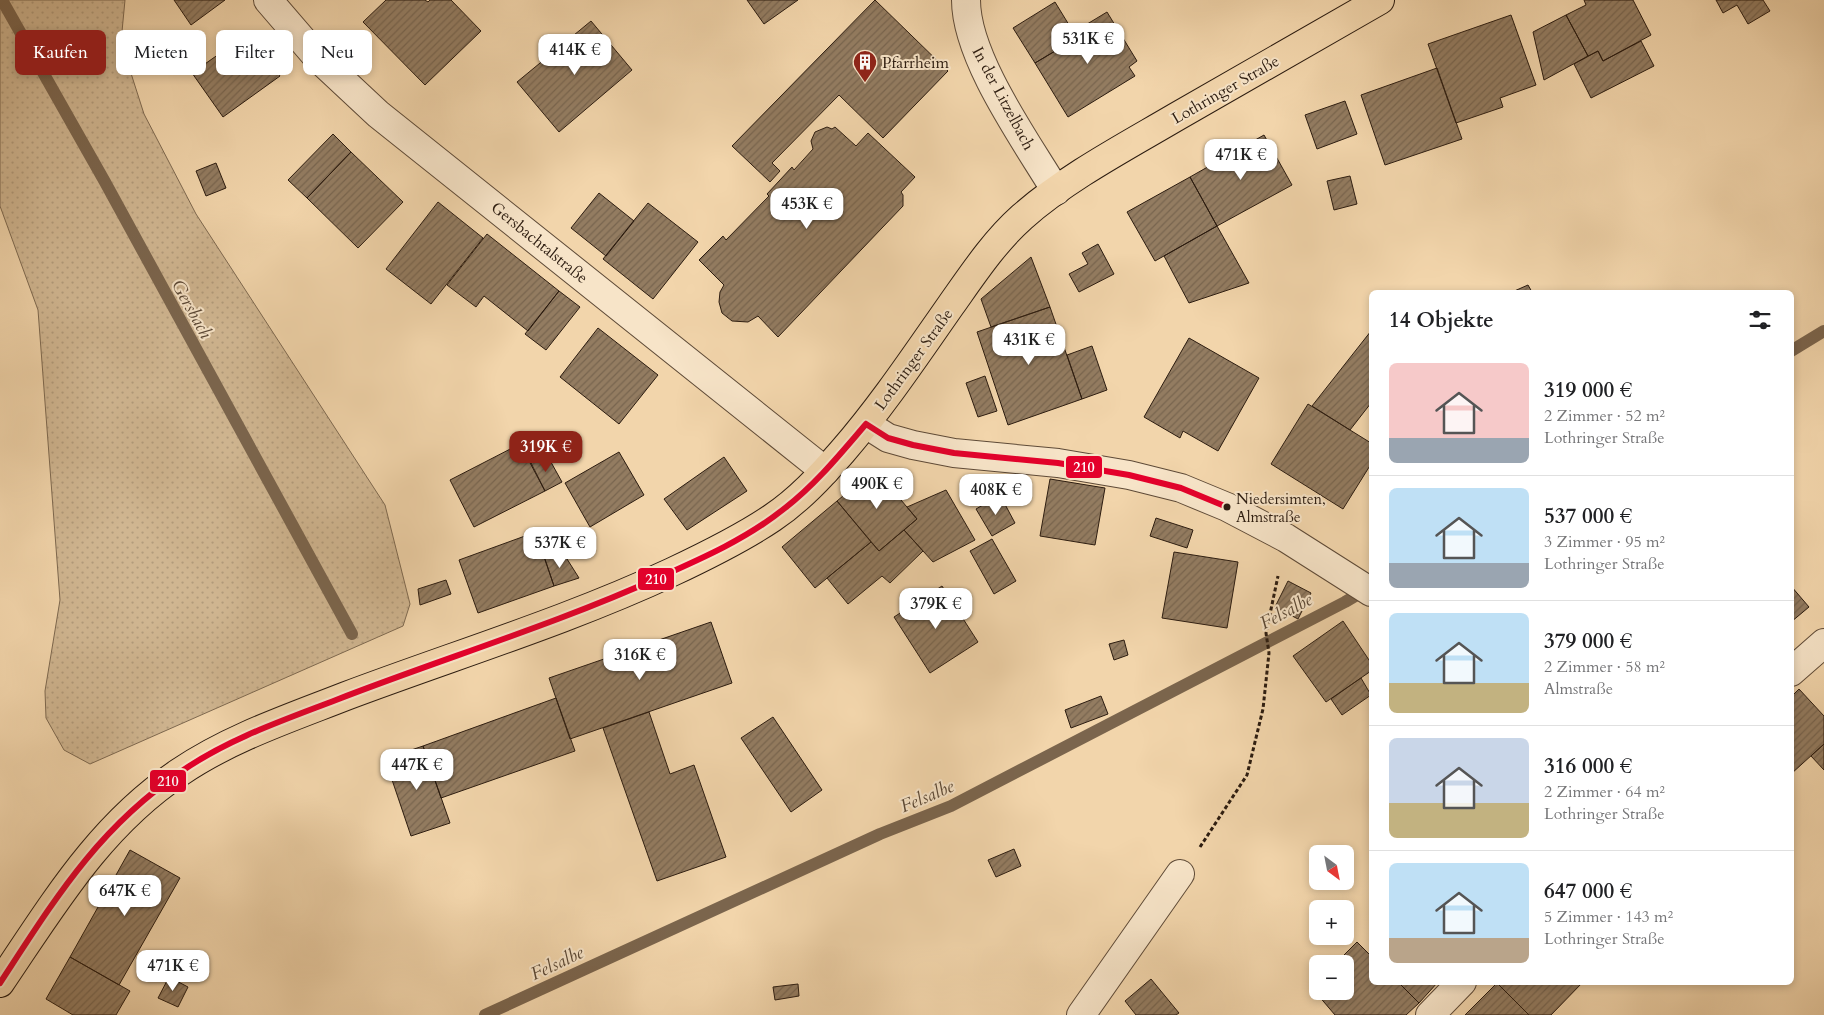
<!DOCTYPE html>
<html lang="de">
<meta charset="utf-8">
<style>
:root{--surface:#fff;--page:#f2f2f2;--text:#202124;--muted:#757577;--line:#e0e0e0;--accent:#8f2418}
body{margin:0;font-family:Cardo,serif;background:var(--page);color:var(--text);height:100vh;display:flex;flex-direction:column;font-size:19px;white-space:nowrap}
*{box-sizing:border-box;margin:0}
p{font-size:16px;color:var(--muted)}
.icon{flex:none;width:28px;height:28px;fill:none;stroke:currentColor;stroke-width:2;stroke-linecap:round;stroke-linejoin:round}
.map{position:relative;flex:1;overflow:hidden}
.panel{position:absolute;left:1369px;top:290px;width:425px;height:695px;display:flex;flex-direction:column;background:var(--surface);border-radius:8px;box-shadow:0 2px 8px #0003}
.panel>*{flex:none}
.guide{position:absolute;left:15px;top:30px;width:475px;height:45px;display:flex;gap:10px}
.needle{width:32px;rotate:148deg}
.tools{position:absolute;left:1309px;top:845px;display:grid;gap:10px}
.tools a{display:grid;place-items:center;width:45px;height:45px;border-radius:8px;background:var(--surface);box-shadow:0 2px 8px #0003;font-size:25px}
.price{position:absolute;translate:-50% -42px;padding:0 11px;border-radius:10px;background:#fff;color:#222;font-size:16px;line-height:32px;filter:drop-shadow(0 1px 2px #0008)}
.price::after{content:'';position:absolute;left:50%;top:30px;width:15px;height:11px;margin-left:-8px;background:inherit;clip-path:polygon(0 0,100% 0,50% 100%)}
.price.active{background:var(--accent);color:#fff}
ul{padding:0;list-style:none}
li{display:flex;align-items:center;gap:15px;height:125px;padding:0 20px}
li+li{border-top:1px solid var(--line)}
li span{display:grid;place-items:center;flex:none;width:140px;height:100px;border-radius:8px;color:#555}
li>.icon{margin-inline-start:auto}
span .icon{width:60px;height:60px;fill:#fffc;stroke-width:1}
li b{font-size:21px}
h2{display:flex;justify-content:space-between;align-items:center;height:60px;padding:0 20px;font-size:21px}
.chip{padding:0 18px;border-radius:8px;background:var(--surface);box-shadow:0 2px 8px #0003;font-size:18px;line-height:45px}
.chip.active{background:var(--accent);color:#fff}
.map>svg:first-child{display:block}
.grass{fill:url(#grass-dots);stroke:#7e6950}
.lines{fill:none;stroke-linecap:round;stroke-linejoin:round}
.stream{stroke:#7b654d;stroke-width:12}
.building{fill:url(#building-hatch);stroke:#2c1c10}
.minor-casing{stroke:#5e4a37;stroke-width:30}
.major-casing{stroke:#2c1c10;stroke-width:30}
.path{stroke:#2c1c10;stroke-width:3;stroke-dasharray:4 2.5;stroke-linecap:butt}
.minor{stroke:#f7e4c8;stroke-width:28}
.major{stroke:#f2d5ab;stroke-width:28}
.bus-1-casing{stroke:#f7e4c8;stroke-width:10}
.bus-1{stroke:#e4002b;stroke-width:6}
.bus-dot{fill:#2c1c10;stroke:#f7e4c8;stroke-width:2}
.labels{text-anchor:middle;stroke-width:4;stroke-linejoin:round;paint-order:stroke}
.bus-label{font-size:15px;fill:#2c1c10;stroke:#f7e4c8;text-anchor:start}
.poi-label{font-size:16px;fill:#2c1c10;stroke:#f7e4c8;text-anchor:start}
.street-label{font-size:16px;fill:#2c1c10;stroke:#f7e4c8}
.water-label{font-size:18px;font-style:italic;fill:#5a4734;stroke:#f7e4c8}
.line-badge{stroke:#f7e4c8;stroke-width:2}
.badge-label{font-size:14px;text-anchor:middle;font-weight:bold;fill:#fff}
</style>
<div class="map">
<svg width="1824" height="1015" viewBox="0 0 1824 1015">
<defs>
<pattern id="grass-dots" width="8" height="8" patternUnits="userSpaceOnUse" patternTransform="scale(1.25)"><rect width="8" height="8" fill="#d0b691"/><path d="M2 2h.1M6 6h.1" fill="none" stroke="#b39c7c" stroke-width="1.8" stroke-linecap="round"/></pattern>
<pattern id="building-hatch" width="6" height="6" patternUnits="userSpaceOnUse" patternTransform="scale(1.25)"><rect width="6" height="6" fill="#937c61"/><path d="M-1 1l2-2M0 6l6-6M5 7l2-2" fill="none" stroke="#78654f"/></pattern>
</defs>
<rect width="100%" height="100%" fill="#f2d5ab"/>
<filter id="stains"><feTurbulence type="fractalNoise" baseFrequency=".004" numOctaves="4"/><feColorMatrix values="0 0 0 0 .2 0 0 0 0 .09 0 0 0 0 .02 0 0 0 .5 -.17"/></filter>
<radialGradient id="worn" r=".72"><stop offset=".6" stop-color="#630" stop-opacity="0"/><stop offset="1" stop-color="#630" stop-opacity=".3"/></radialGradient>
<!-- grass -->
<path class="grass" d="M0,0H125L121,42L144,114L196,214L385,505L410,604L403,626L90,764L64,750L46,718L45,691L60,600L38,310L0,206Z"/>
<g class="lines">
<!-- stream -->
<path class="stream" d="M2,0L105,182L352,634
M1791,351L1824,331
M485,1015L880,834L951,806L1345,602L1367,589"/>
</g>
<!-- building -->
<path class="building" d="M174,0H225L191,25Z
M386,0H425L428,2L430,0H451L481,31L425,85L363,22Z
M747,0H798L764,24Z
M875,0L948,71L883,138L839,95L772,163L780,171L770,182L732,146Z
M1584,0H1633L1651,35L1603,61L1598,51L1588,56L1566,15L1586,5Z
M1716,0H1763L1770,11L1748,24L1737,5L1723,13Z
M1055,2L1077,38L1035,63L1013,28Z
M1107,12L1137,61L1129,67L1135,76L1068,117L1035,63L1077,38L1074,32Z
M1511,15L1536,85L1500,98L1503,107L1456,123L1428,44Z
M1566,15L1588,56L1544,80L1533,32Z
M591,21L632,70L559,132L517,82Z
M249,33L280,76L223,117L192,73Z
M1641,41L1654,66L1591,98L1574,64L1598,51L1603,61Z
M1437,68L1462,139L1385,165L1361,95Z
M1345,101L1357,134L1317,149L1305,115Z
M827,127L832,129L835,127L856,146L868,133L915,177L901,192L903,195V206L778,337L758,316L748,322L732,321L722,313L719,302L720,292L724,285L699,260L723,236L726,240L769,196L767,194L792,167L794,170L813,149L811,141L815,132Z
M333,134L351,152L307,198L288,180Z
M1264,135L1292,185L1217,226L1190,177Z
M351,152L403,202L358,248L307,198Z
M216,163L226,188L206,196L196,171Z
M1350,176L1357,204L1334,210L1327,181Z
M1190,177L1217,226L1155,261L1127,212Z
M599,193L634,221L606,256L571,228Z
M438,202L483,238L431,304L386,269Z
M648,203L698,242L653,299L603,259Z
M1217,226L1249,283L1189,303L1164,256Z
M487,234L559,291L528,331L484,296L476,307L447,285Z
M1098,244L1114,274L1079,292L1069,274L1088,264L1082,253Z
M1031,257L1050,307L991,327L981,299Z
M1528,285L1532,292H1512Z
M559,291L580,307L546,350L525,334Z
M1050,307L1082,399L1008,425L977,332Z
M598,328L658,375L619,424L560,377Z
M1371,331V403L1350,430L1312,406Z
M1189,338L1259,378L1218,451L1183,431L1180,438L1144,417Z
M1092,346L1107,390L1082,399L1067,355Z
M985,376L997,411L978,417L966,383Z
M1308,404L1371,443V464L1343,509L1271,464Z
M520,444L545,491L474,527L450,480Z
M619,452L644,495L590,527L565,483Z
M547,455L562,482L545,491L531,463Z
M724,457L747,491L687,530L664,499Z
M875,469L917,519L879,551L837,501Z
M1050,479L1105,488L1095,545L1040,536Z
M946,490L975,540L933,562L904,530L917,519L907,507Z
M1000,495L1015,523L992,536L976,509Z
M837,501L871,542L815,588L782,547Z
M1156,518L1193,530L1187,548L1150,536Z
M904,530L923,551L890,583L882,576L848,604L827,578L871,542L879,551Z
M536,532L554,586L478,613L459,560Z
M992,539L1016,581L994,594L970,551Z
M562,551L579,578L554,586L544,557Z
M1174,552L1238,562L1227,628L1162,618Z
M446,580L451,594L420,605L418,589Z
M1288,581L1311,593L1298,619L1275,607Z
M942,586L978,642L930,673L894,617Z
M1791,586L1809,607L1791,622Z
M1343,621L1371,663V671L1326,702L1293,656Z
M711,622L732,683L570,739L549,678Z
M1124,640L1128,655L1114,660L1109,644Z
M1361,678L1371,695L1342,715L1331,699Z
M1799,689L1824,716V744L1791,774V697Z
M1101,696L1108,714L1071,728L1065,710Z
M556,698L575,751L441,798L423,746Z
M649,712L670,774L694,765L726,857L657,881L603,728Z
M773,717L822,790L791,812L741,738Z
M1824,744V770L1811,756Z
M423,746L450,823L411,836L385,759Z
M1014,849L1021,866L996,877L988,860Z
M130,850L180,878L119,985L70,957Z
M1357,942L1371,956V982H1398L1419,1003L1406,1015H1335L1312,988L1318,982V991H1345V964H1335Z
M70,957L130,991L116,1015H73L46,999Z
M169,977L188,987L178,1007L158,998Z
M1151,979L1179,1013L1176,1015H1136L1125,1001Z
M1398,982H1438L1419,1003Z
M1583,982L1551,1015H1529L1497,983Z
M1497,983L1529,1015H1465Z
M798,984L799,996L775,1000L773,987Z"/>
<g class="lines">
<!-- minor casing -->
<g class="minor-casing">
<path id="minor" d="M268,0L317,57L378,114L825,471
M966,0C966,58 1026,141 1056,191
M866,424L888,438L913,445L954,453L1058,463L1129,475L1181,488L1227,507L1286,538L1371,592
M1791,672L1824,643
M1081,1015L1180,874
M1430,1015L1462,982"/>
</g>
<!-- major casing -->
<g class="major-casing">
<path id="major" d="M0,983C53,905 99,826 180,772C230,738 290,718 346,696C455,655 567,621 672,572C706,556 741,539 772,518C799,500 821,476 842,452C882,406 916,355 951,305C973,274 994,242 1022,217C1066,178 1125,147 1176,117C1244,78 1312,39 1380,0"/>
</g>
<!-- path -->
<path class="path" d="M1200,847L1247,775L1263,709L1269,653L1266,633L1278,576"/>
<!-- minor -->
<use href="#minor" class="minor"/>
<!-- major -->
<use href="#major" class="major"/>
<!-- bus-1 casing -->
<g class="bus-1-casing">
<path id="bus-1" d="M866,424L888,438L913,445L954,453L1058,463L1129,475L1181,488L1227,507
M0,983C55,899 97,829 182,771C228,739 284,720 336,700C444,658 554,625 660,577C703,558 748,538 785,508C816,484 841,453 866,424"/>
</g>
<!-- bus-1 -->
<use href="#bus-1" class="bus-1"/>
</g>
<!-- icons -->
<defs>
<g id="building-pin" transform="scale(1.25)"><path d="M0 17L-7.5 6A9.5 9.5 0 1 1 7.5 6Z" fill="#8f2418" stroke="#f7e4c8"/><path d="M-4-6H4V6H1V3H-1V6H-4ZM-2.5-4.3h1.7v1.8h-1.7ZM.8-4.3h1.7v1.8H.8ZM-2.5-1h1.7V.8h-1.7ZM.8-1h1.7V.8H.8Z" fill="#fff"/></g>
</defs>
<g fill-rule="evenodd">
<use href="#building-pin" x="865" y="62"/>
</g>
<!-- markers -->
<circle class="bus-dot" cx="1227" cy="507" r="4.5"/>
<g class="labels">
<!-- bus labels -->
<g class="bus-label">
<text x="1236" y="504">Niedersimten,<tspan x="1236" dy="18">Almstraße</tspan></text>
</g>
<!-- poi labels -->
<g class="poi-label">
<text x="882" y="68">Pfarrheim</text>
</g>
<!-- street labels -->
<g class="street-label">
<text transform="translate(1225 89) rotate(-30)" y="6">Lothringer Straße</text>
<text transform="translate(1004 98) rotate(62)" y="6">In der Litzelbach</text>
<text transform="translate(540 242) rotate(39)" y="6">Gersbachtalstraße</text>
<text transform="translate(913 359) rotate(-54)" y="6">Lothringer Straße</text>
</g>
<!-- water labels -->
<g class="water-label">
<text transform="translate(192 309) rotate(61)" y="6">Gersbach</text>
<text transform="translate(1286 611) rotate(-28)" y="6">Felsalbe</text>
<text transform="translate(927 796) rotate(-23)" y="6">Felsalbe</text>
<text transform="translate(557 963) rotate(-25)" y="6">Felsalbe</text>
</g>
</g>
<g class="line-badge">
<rect x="1065" y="455" width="38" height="24" rx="5" fill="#e4002b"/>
<rect x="637" y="567" width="38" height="24" rx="5" fill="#e4002b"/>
<rect x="149" y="769" width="38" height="24" rx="5" fill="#e4002b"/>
</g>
<g class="badge-label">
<text x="1084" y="472">210</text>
<text x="656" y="584">210</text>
<text x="168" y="786">210</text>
</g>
<rect width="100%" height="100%" filter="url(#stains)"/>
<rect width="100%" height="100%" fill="url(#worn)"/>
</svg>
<div class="tools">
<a><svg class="needle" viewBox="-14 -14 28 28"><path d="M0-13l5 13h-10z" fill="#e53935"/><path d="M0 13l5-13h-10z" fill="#757577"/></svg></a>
<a>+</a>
<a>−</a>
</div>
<b class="price" style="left:1088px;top:65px">531K €</b>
<b class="price" style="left:575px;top:76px">414K €</b>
<b class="price" style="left:1241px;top:181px">471K €</b>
<b class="price" style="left:807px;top:230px">453K €</b>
<b class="price" style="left:1029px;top:366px">431K €</b>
<b class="price active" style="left:546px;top:473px">319K €</b>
<b class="price" style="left:877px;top:510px">490K €</b>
<b class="price" style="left:996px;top:516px">408K €</b>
<b class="price" style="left:560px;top:569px">537K €</b>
<b class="price" style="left:936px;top:630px">379K €</b>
<b class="price" style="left:640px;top:681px">316K €</b>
<b class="price" style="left:417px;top:791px">447K €</b>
<b class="price" style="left:125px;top:917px">647K €</b>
<b class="price" style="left:173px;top:992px">471K €</b>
<div class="guide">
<a class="chip active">Kaufen</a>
<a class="chip">Mieten</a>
<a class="chip">Filter</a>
<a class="chip">Neu</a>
</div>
<section class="panel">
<h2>14 Objekte<svg class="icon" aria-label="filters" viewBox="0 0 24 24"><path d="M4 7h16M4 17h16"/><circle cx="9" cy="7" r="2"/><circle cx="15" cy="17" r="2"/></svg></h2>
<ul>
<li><span style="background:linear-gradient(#f6c9c9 75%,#9aa5b1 0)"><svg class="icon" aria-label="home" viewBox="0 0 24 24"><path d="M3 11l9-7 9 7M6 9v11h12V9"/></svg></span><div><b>319 000 €</b><p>2 Zimmer · 52 m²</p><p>Lothringer Straße</p></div></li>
<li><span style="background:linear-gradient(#bfe0f5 75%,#9aa5b1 0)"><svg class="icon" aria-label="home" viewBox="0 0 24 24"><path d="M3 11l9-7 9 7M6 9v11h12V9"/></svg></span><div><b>537 000 €</b><p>3 Zimmer · 95 m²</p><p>Lothringer Straße</p></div></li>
<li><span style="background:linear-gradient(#bfe0f5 70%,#c2b280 0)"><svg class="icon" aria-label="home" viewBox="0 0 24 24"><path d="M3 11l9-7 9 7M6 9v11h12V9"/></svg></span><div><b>379 000 €</b><p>2 Zimmer · 58 m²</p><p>Almstraße</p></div></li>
<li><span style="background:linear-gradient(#c9d6e8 65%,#c2b280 0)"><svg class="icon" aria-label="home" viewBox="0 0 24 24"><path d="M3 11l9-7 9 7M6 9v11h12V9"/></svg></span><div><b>316 000 €</b><p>2 Zimmer · 64 m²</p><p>Lothringer Straße</p></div></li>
<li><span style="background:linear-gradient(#bfe0f5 75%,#b9a48a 0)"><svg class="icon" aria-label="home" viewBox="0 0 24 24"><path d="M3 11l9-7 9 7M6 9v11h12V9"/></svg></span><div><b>647 000 €</b><p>5 Zimmer · 143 m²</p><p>Lothringer Straße</p></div></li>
</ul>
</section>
</div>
